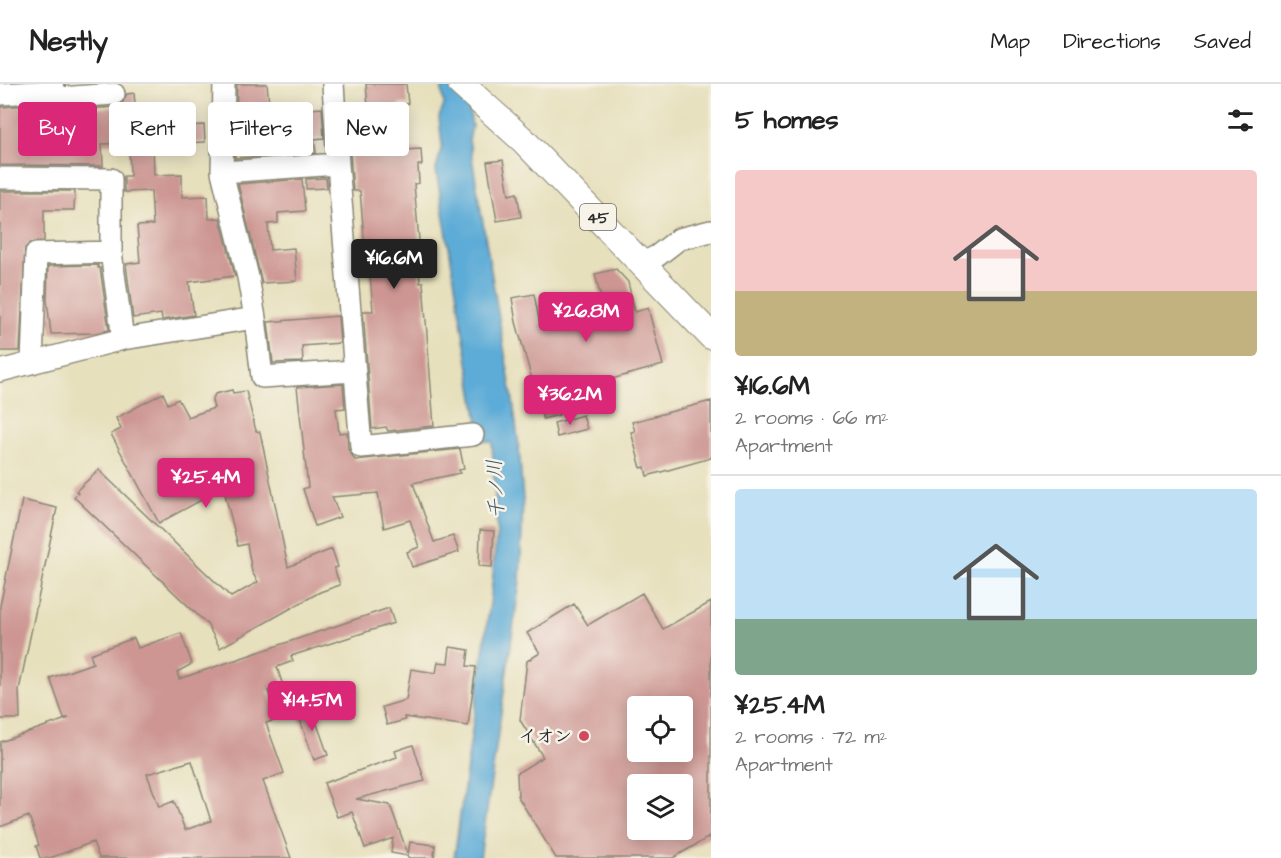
<!DOCTYPE html>
<meta charset="utf-8">
<style>
:root{--surface:#fff;--page:#f6f6f6;--text:#222;--muted:#767676;--line:#e0e0e0;--accent:#db2777}
body{margin:0;font-family:"Architects Daughter","Klee One",sans-serif;background:var(--page);color:var(--text);height:100vh;display:flex;flex-direction:column;font-size:22px;white-space:nowrap}
*{box-sizing:border-box;margin:0}
p{font-size:20px;color:var(--muted)}
.icon{flex:none;width:33px;height:33px;fill:none;stroke:currentColor;stroke-width:2;stroke-linecap:round;stroke-linejoin:round}
.map{position:relative;flex:1;overflow:hidden}
.sheet{display:flex;flex-direction:column;background:var(--surface);width:570px}
.sheet>*{flex:none}
.guide{position:absolute;left:18px;top:18px;width:570px;height:54px;display:flex;gap:12px}
.fabs{position:absolute;left:627px;top:612px;display:grid;gap:12px}
.fabs a{display:grid;place-items:center;width:66px;height:66px;border-radius:6px;background:var(--surface);box-shadow:0 3px 15px #0003;font-size:30px}
.price{position:absolute;translate:-50% -51px;padding:0 14px;border-radius:6px;background:var(--accent);color:#fff;font-size:20px;line-height:39px;filter:drop-shadow(0 2px 3px #0008)}
.price::after{content:'';position:absolute;left:50%;top:36px;width:18px;height:14px;margin-left:-9px;background:inherit;clip-path:polygon(0 0,100% 0,50% 100%)}
.price.active{background:#222;color:#fff}
ul{padding:0;list-style:none}
li{display:grid;align-content:center;gap:12px;height:318px;padding:0 24px}
li+li{border-top:2px solid var(--line)}
li span{display:grid;place-items:center;height:186px;border-radius:6px;color:#555}
li>.icon{margin-inline-start:auto}
span .icon{width:108px;height:108px;fill:#fffc;stroke-width:1}
li b{font-size:26px}
h2{display:flex;justify-content:space-between;align-items:center;height:72px;padding:0 24px;font-size:26px}
.pill{padding:0 21px;border-radius:6px;background:var(--surface);box-shadow:0 3px 15px #0003;font-size:21px;line-height:54px}
.pill.active{background:var(--accent);color:#fff}
header{display:flex;align-items:center;gap:36px;box-sizing:border-box;height:84px;padding:0 30px;background:var(--surface);border-bottom:2px solid var(--line)}
header strong{font-size:28px}
nav{display:flex;gap:33px;margin-inline-start:auto;font-size:21px}
main{display:flex;flex:1;min-height:0}
.map>svg:first-child{display:block}
.water{fill:#5dacd7;stroke:#446c81;stroke-width:1.5}
.building{fill:#cd9693;fill-rule:evenodd}
.lines{fill:none;stroke-linecap:round;stroke-linejoin:round}
.minor-casing{stroke:#898674;stroke-width:24}
.major-casing{stroke:#898674;stroke-width:28}
.minor{stroke:#fff;stroke-width:21}
.major{stroke:#fff;stroke-width:26}
.poi-dot{fill:#d1495b;stroke:#f7f3e8;stroke-width:2}
.labels{text-anchor:middle;stroke-width:5;stroke-linejoin:round;paint-order:stroke}
.shield{fill:#f7f3e8;stroke:#686764;stroke-width:1.5}
.shield-label{font-size:16px;font-weight:bold;fill:#2b2b2b}
.poi-label{font-size:18px;font-weight:bold;fill:#2b2b2b;stroke:#f7f3e8;text-anchor:end}
.water-label{font-size:20px;font-style:italic;fill:#3c5867;stroke:#f7f3e8}
</style>
<header>
<strong>Nestly</strong>
<nav><a>Map</a><a>Directions</a><a>Saved</a></nav>
</header>
<main>
<div class="map">
<svg width="711" height="774" viewBox="0 0 711 774">
<rect width="100%" height="100%" fill="#f7f3e8"/>
<filter id="ink" filterUnits="userSpaceOnUse"><feTurbulence type="fractalNoise" baseFrequency=".0167" numOctaves="2"/><feDisplacementMap in="SourceGraphic" scale="12" xChannelSelector="R" yChannelSelector="G"/><feConvolveMatrix kernelMatrix="1 2 1 2 8 2 1 2 1" color-interpolation-filters="sRGB"/></filter>
<filter id="wash" filterUnits="userSpaceOnUse"><feTurbulence type="fractalNoise" baseFrequency=".008" numOctaves="4" result="noise"/><feDisplacementMap in="SourceGraphic" scale="24" xChannelSelector="R" yChannelSelector="G"/><feGaussianBlur stdDeviation="1.35" result="paint"/><feColorMatrix in="noise" values="0 0 0 0 0 0 0 0 0 0 0 0 0 0 0 0 0 1.4 0 .05"/><feComposite in="paint" operator="in"/></filter>
<g filter="url(#wash)">
<rect width="100%" height="100%" fill="#e7e0bd"/>
<!-- water -->
<path class="water" d="M441,0H466L472,43L469,56L513,317L519,363L523,416L520,497L480,774H454L491,512L497,446L492,358L481,356L436,86L442,61L439,33L444,21Z"/>
<g id="blocks">
<!-- building -->
<path class="building" d="M237,0H267L270,28L322,24L324,54L314,55L316,69L235,74Z
M366,0H406L408,20H399V23L377,25V22H368Z
M134,9L137,44L204,41L205,58L153,60L154,91L182,90V113L208,112L209,135L220,134L235,192L189,198L194,231L162,236L161,230L133,234L126,180L140,178L137,142L153,141L151,107L124,108V92H130L129,59L102,60L103,82L0,81V23L49,20L54,25L61,27L115,23L122,20L127,10Z
M421,65L422,81H418L419,99L414,100L420,167H418L420,199L423,198L434,342L388,347L386,343L372,345L363,227H373L370,190H364L362,165H365L360,107H353L350,69Z
M503,76L509,111L517,109L521,133L497,137L487,78Z
M326,94L327,104L306,105V95Z
M302,95L305,127L278,129V139L268,140L270,166L294,164L297,197L262,199L238,100Z
M0,107H75L74,126H44V157L30,159L25,164L20,267H0Z
M98,181V184H100L109,246L95,249L51,250L47,216L48,182Z
M616,185L628,198L635,228L648,224L663,281L553,311L559,331L543,335L516,238L512,214L534,210L540,241L577,231L580,242L606,235L595,190Z
M338,232L340,259L302,262L303,278L273,279L268,238Z
M343,300L345,324L336,325L339,349L347,348L348,365L355,376L460,365L464,385L459,386L460,389L413,399L434,458L453,452L459,468L412,483L407,468L419,463L410,436L384,444L378,409L332,413L340,433L315,442L303,405L308,403L297,303Z
M232,306L233,309L246,307L256,347L260,348L288,483L332,465L338,483L334,484L340,501L320,508L220,564L207,540L74,413L78,409L76,407L99,386L231,513L258,498L252,488L247,460L238,462L224,406L217,410L216,408L159,439L111,350L121,345L116,334L163,309L168,320L178,315L188,333L214,324L212,317L215,310Z
M711,317V374L647,392L645,383L641,384L631,348L635,347L632,338Z
M583,331L587,345L557,353L554,339Z
M22,416L57,424L19,606L20,635H0V522Z
M480,446L494,447L492,483L479,482Z
M642,509L663,545L711,518V752L673,774H556L518,713L517,689L543,673L520,636L527,577L540,569L527,549L574,520L588,541ZM638,622H682V668H638ZM638,700H682V746H638Z
M389,524L394,539L291,572L293,577L277,583L283,602L268,607L278,635L266,639L284,689L263,697L291,774H99L93,758L50,774H40L36,762L39,761L29,732L0,743V658L69,634H64L50,594L93,579L90,570L134,554L138,564L181,549L192,580L177,588L179,595ZM192,677L211,737L185,746L174,717L159,723L147,690Z
M450,563L469,566L467,582L476,583L468,642L404,633L405,636L387,641L382,623L406,616L411,585L436,589L438,578L448,579Z
M310,620L328,671L314,676L296,624Z
M413,661L425,697L356,715L390,721L408,770L410,758L435,761L434,774H408V772L391,769L393,754L365,764L352,728L337,733L324,699L397,673L395,667Z"/>
</g>
</g>
<g filter="url(#ink)">
<use href="#blocks" fill-opacity="0" stroke="#898674" stroke-width="1.5"/>
<g class="lines">
<!-- minor casing -->
<g class="minor-casing">
<path id="minor" d="M333,0L338,80L361,363L473,351
M0,10L55,7L60,14L114,10
M222,88L338,80
M0,94L111,95V168L123,255
M643,179L657,172L679,155L711,147
M255,234L262,293L354,287
M32,279L36,170L111,168
M0,287L123,255L255,234L248,193L222,88L224,0"/>
</g>
<!-- major casing -->
<g class="major-casing">
<path id="major" d="M461,0L523,56L711,252"/>
</g>
<!-- minor -->
<use href="#minor" class="minor"/>
<!-- major -->
<use href="#major" class="major"/>
</g>
</g>
<!-- markers -->
<circle class="poi-dot" cx="584" cy="652" r="6"/>
<g class="labels">
<!-- shield labels -->
<rect class="shield" x="580" y="120" width="36" height="26" rx="4.5"/>
<g class="shield-label">
<text x="598" y="139">45</text>
</g>
<!-- poi labels -->
<g class="poi-label">
<text x="572" y="658">イオン</text>
</g>
<!-- water labels -->
<g class="water-label">
<text transform="translate(495 405) rotate(-93)" y="7">千ノ川</text>
</g>
</g>
</svg>
<div class="fabs">
<a><svg class="icon" aria-label="locate" viewBox="0 0 24 24"><circle cx="12" cy="12" r="6"/><path d="M12 2v4M12 18v4M2 12h4M18 12h4"/></svg></a>
<a><svg class="icon" aria-label="layers" viewBox="0 0 24 24"><path d="M12 4l9 5-9 5-9-5zM3 14l9 5 9-5"/></svg></a>
</div>
<b class="price active" style="left:394px;top:206px">¥16.6M</b>
<b class="price" style="left:586px;top:259px">¥26.8M</b>
<b class="price" style="left:570px;top:342px">¥36.2M</b>
<b class="price" style="left:206px;top:425px">¥25.4M</b>
<b class="price" style="left:312px;top:648px">¥14.5M</b>
<div class="guide">
<a class="pill active">Buy</a>
<a class="pill">Rent</a>
<a class="pill">Filters</a>
<a class="pill">New</a>
</div>
</div>
<section class="sheet">
<h2>5 homes<svg class="icon" aria-label="filters" viewBox="0 0 24 24"><path d="M4 7h16M4 17h16"/><circle cx="9" cy="7" r="2"/><circle cx="15" cy="17" r="2"/></svg></h2>
<ul>
<li><span style="background:linear-gradient(#f6c9c9 65%,#c2b280 0)"><svg class="icon" aria-label="home" viewBox="0 0 24 24"><path d="M3 11l9-7 9 7M6 9v11h12V9"/></svg></span><div><b>¥16.6M</b><p>2 rooms · 66 m²</p><p>Apartment</p></div></li>
<li><span style="background:linear-gradient(#bfe0f5 70%,#7fa58c 0)"><svg class="icon" aria-label="home" viewBox="0 0 24 24"><path d="M3 11l9-7 9 7M6 9v11h12V9"/></svg></span><div><b>¥25.4M</b><p>2 rooms · 72 m²</p><p>Apartment</p></div></li>
</ul>
</section>
</main>
